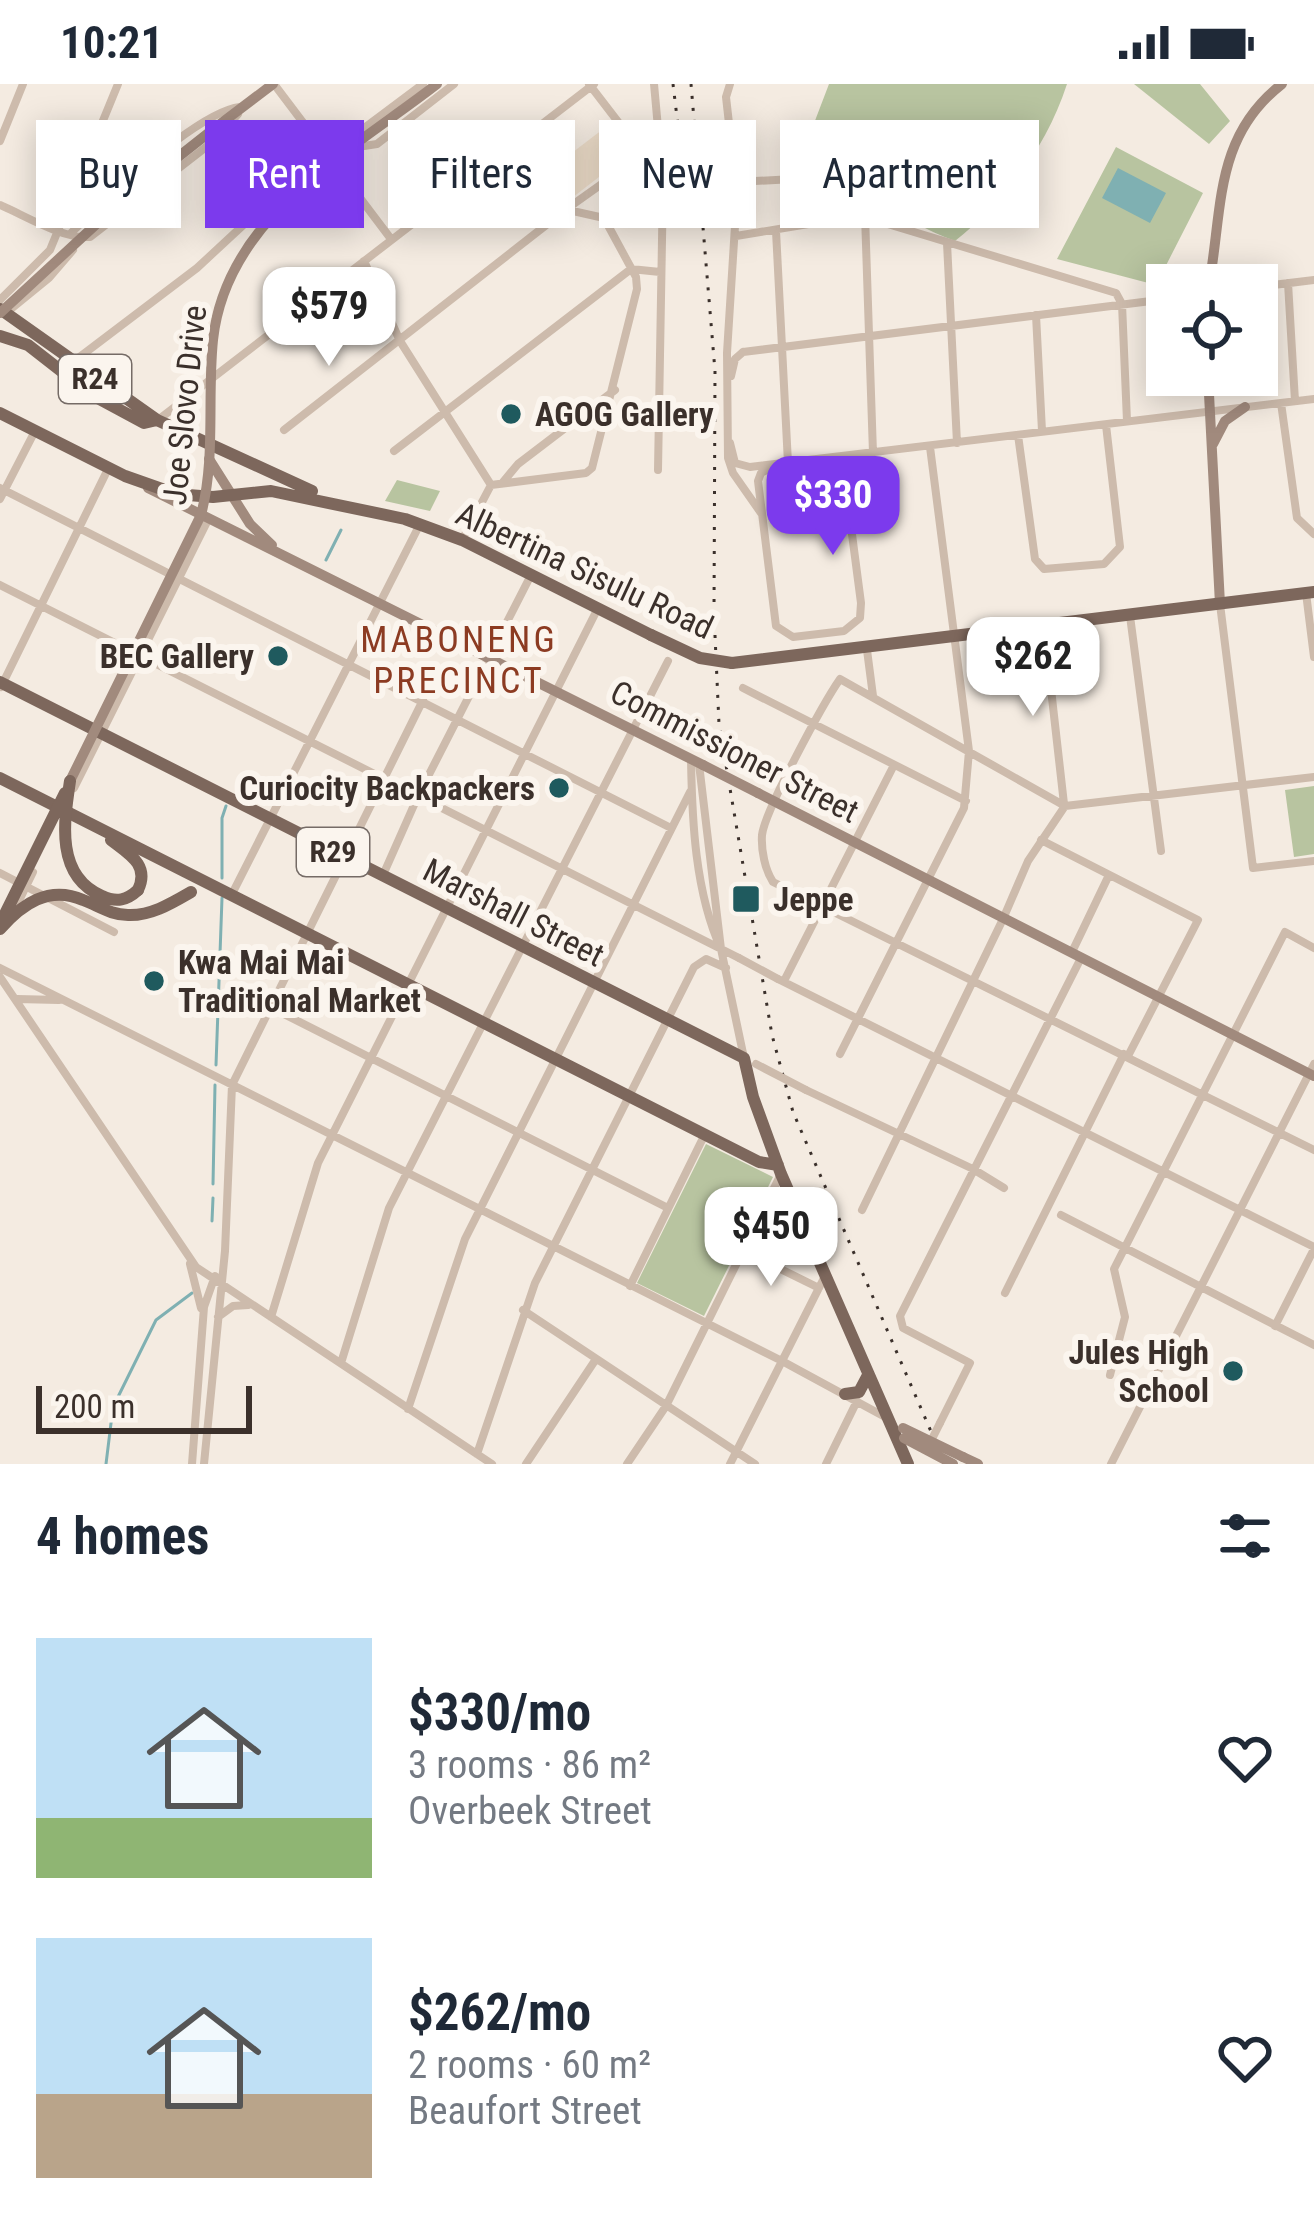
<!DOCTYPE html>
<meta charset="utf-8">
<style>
:root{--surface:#fff;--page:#f6f6f7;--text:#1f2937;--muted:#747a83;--accent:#7c3aed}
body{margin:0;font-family:"Roboto Condensed",sans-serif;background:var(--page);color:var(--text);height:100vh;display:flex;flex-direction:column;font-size:45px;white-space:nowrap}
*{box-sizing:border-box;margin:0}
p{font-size:39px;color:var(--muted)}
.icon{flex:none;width:66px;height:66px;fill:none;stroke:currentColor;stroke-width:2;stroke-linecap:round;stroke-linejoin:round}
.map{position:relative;height:1380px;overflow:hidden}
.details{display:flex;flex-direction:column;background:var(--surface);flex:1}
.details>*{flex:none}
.top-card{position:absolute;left:36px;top:36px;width:1242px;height:108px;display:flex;gap:24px}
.controls{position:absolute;left:1146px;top:180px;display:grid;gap:24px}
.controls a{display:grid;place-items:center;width:132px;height:132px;border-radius:0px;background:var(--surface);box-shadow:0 6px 30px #0003;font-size:60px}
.scale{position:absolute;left:36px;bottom:30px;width:216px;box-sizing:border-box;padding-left:12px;border:6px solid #3b302b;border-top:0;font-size:33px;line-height:42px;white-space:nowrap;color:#3b302b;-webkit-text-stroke:9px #fbf5ee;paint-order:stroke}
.price{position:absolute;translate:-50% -102px;padding:0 27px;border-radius:24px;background:#fff;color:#222;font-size:39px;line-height:78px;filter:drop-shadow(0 3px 6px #0008)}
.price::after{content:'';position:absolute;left:50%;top:72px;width:36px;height:27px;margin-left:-18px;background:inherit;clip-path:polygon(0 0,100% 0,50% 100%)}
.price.on{background:var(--accent);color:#fff}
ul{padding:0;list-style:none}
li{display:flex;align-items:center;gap:36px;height:300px;padding:0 36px}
li span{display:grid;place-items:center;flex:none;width:336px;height:240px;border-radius:0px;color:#555}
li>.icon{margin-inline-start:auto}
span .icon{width:144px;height:144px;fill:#fffc;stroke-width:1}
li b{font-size:51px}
h2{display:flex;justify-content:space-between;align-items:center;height:144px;padding:0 36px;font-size:51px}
.tag{padding:0 42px;border-radius:0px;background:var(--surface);box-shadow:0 6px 30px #0003;font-size:42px;line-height:108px}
.tag.on{background:var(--accent);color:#fff}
.status{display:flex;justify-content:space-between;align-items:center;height:84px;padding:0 60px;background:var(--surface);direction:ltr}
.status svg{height:33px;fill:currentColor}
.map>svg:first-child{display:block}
.green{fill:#b8c4a0}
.plaza{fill:#ecdcc8}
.water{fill:#7fb0b2}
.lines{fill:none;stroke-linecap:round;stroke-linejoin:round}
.stream{stroke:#7fb0b2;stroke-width:3}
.street{stroke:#cdbbac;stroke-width:8}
.secondary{stroke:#a18a7d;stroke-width:10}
.primary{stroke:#7d675c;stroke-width:12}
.rail{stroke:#3b302b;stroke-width:3;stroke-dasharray:3 9;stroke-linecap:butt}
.street-bridge{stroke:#cdbbac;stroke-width:8}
.secondary-bridge{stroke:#a18a7d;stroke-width:10}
.primary-bridge{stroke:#7d675c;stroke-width:12}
.poi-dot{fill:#1f5a5e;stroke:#fbf5ee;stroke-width:4.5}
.labels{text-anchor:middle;stroke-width:12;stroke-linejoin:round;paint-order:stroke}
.shield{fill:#fbf5ee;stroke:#756b66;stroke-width:3}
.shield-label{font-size:30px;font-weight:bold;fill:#3b302b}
.street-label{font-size:33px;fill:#3b302b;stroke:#fbf5ee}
.poi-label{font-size:33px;font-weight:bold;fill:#3b302b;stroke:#fbf5ee;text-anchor:start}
.neighbourhood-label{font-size:36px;letter-spacing:3px;fill:#8c3b22;stroke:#fbf5ee}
</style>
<div class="status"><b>10:21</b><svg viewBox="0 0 49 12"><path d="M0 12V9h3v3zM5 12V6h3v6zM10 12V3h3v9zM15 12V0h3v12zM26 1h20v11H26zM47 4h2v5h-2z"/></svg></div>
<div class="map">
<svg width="1314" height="1380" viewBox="0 0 1314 1380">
<rect width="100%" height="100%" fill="#f4ebe1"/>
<!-- green -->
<path class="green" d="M829,0H1067C1046,64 1007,115 955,157C897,135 851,101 808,55Z
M1134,0H1200L1230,37L1209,60Z
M1116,63L1203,109L1156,201L1057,175Z
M397,396L440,407L430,427L385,417Z
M1314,702V770L1294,773L1285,706Z
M706,1060L773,1093L704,1232L637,1199Z"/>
<!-- plaza -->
<path class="plaza" d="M611,39L628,57L626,72L568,117L531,107L551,94L547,88Z"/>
<!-- water -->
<path class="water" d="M1118,84L1166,109L1150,139L1102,114Z"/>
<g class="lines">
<!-- stream -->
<path class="stream" d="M326,476L341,446
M222,794V734L226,722
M216,981L222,814
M213,1100L215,1001
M212,1137L213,1114
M106,1380L113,1323L156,1236L192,1209"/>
<!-- street -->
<path class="street" d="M274,0L391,155
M589,0L642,69
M654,0L663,99L658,386
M730,0L726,13L737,110L727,269L728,374L733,389L761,429
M0,57L23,0
M351,64L377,60L454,0
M736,98L812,94L865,131L881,138L1116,209L1122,220L1127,337
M461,102L604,134L636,193L637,205L592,384L586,389L491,401
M0,121C26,132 62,155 90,153L215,56L238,30
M865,131L873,369
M776,147L788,379
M71,149C104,117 197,28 240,23
M736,152L863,131
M947,159L957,359
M364,177L400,257L491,401
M1288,199L1295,317
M1257,203L1314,196
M0,216L50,166L118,0
M11,225L49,194L73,166
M1036,231L1042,347
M743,268L1167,215
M73,278L197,184L280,107L423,0
M731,292L735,275L743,268
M1281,319L1297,434L1314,450
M158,336L594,0
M284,346L568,124L662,57
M1018,351L1035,475L1044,485L1104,480L1120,463L1106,341
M730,359L735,379L750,383L1314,315
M394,367L631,185L660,188
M769,385L761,389L758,397L776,542L793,553L844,547L860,534L861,519L842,374
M503,398L518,380L615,306
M0,404L671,744
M0,415L35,347
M462,456L491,401
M0,501L739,874
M1306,509L1314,573
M1220,520L1253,784L1314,777
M1130,532L1161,767
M1044,543L1064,720
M867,566L873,612
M1,603L108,385
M743,604L966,717
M691,675C692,736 695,808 721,865L699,680
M1314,693L1065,722L840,595C824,618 765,726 762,751C761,766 765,786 773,798L1314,1066
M74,704L208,436
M0,789L114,848
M383,791L418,712L531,491
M232,810L420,440
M13,829L33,788
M721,865L744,974
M1072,868L1109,791
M0,884L782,1277L887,1334
M0,893L196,1183L492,1380
M778,895L1314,1163
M784,897L894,681
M17,915L59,916
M270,923L668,1124
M840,970L964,724L969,667L930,363
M806,1006L973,1085L1004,1104
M862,1126L1003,835L1028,777L1065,722
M1061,1131L1314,1261
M742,1166L819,1204
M190,1180L201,1224
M630,1202L705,1050
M1005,1209L1124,970L1128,972L1198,836L1041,756
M523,1226L755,1380
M218,1233L233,1222L248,1221
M271,1233L318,1079L598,524
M1275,1242L1314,1165
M341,1279L389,1124L668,577
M1110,1291L1125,1233L1114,1185L1285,848L1314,864
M408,1325L465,1155L690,708
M940,1339L970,1279L903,1244L900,1232L1081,874
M477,1370L535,1199L694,883L706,875L726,884
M192,1380L204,1223L215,1192
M204,1380L225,1167L232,1001L423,616
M526,1380L596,1275
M627,1380L666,1322L781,1090
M730,1380L824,1194
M826,1380L857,1317
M1111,1380L1314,980"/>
<!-- secondary -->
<path class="secondary" d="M211,47L273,0
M1209,201C1223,123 1214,53 1282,0
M1208,291L1220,520
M1213,360L1225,337L1245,323
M209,375L250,440L272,461
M148,404L703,681
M758,709L1314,992
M963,1373L978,1380"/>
<!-- primary -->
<path class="primary" d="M0,225L157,336L312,407
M0,252L28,261L92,311L144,339L157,336
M0,329L125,392L176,410L213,413L271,407L405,435L462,456L651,551
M732,579L1314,508
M0,598L744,974L753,1013L781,1090L908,1380
M0,694L759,1078L778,1081
M111,756C129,770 150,781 138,806
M845,1310L859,1308L868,1291"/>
<!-- rail -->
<path class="rail" d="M673,0L682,75
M691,0L715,287L714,529L719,640L772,951L793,1028L945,1380"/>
<!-- street-bridge -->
<path class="street-bridge" d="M739,874L778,895
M756,980L806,1006
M930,1359L940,1339"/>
<!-- secondary-bridge -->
<path class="secondary-bridge" d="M0,229L116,122L211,47
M703,681L758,709
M70,697L201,431C216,373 207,315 213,256C226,133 348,69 437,0
M903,1344L963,1373
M904,1354L953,1380"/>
<!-- primary-bridge -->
<path class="primary-bridge" d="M651,551L700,574L732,579
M70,697C64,737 55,792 102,812C117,819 127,816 138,806
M2,836L65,709
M0,845C22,820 49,801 83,816C99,822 111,831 128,831C151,832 172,819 191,808"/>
</g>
<!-- markers -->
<g class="poi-dot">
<circle cx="511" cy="330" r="12"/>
<circle cx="278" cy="572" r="12"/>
<circle cx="559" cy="704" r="12"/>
<rect x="731" y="800" width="30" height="30" rx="6"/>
<circle cx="154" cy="897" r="12"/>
<circle cx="1233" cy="1287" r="12"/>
</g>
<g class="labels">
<!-- shield labels -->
<g class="shield">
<rect x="59" y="271" width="72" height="48" rx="9"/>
<rect x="297" y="744" width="72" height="48" rx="9"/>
</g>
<g class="shield-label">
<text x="95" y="305">R24</text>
<text x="333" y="778">R29</text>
</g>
<!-- street labels -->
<g class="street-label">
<text transform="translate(184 321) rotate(-84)" y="12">Joe Slovo Drive</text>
<text transform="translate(585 486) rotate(25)" y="12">Albertina Sisulu Road</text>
<text transform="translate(735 667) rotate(27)" y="12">Commissioner Street</text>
<text transform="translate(514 828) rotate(27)" y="12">Marshall Street</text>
</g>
<!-- poi labels -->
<g class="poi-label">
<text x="535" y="342">AGOG Gallery</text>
<text x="254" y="584" text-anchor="end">BEC Gallery</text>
<text x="535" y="716" text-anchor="end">Curiocity Backpackers</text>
<text x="773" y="827">Jeppe</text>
<text x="178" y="890">Kwa Mai Mai<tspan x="178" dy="38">Traditional Market</tspan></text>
<text x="1209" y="1280" text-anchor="end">Jules High<tspan x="1209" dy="38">School</tspan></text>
</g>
<!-- neighbourhood labels -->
<g class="neighbourhood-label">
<text x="459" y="568">MABONENG<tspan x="459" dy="41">PRECINCT</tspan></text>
</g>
</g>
</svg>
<div class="controls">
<a><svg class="icon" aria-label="locate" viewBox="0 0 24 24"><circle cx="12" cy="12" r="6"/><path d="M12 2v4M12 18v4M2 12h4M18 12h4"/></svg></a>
</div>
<div class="scale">200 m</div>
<b class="price" style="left:329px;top:285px">$579</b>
<b class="price on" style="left:833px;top:474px">$330</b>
<b class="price" style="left:1033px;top:635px">$262</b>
<b class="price" style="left:771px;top:1205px">$450</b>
<div class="top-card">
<a class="tag">Buy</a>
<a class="tag on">Rent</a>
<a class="tag">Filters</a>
<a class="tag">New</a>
<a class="tag">Apartment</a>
</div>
</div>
<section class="details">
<h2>4 homes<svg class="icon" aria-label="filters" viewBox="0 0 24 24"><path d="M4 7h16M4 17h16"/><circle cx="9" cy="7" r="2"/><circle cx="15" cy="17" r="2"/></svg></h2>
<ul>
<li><span style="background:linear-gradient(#bfe0f5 75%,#8fb573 0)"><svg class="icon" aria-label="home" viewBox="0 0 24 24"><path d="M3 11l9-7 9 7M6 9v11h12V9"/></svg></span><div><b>$330/mo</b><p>3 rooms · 86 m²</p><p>Overbeek Street</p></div><svg class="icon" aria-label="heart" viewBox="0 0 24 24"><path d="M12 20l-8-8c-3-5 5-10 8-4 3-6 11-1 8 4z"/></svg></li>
<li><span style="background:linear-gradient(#bfe0f5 65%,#b9a48a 0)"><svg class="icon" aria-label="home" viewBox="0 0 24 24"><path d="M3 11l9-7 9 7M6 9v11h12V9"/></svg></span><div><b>$262/mo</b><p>2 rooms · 60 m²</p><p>Beaufort Street</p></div><svg class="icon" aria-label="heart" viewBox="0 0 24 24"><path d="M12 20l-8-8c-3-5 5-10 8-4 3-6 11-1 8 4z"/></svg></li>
</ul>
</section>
